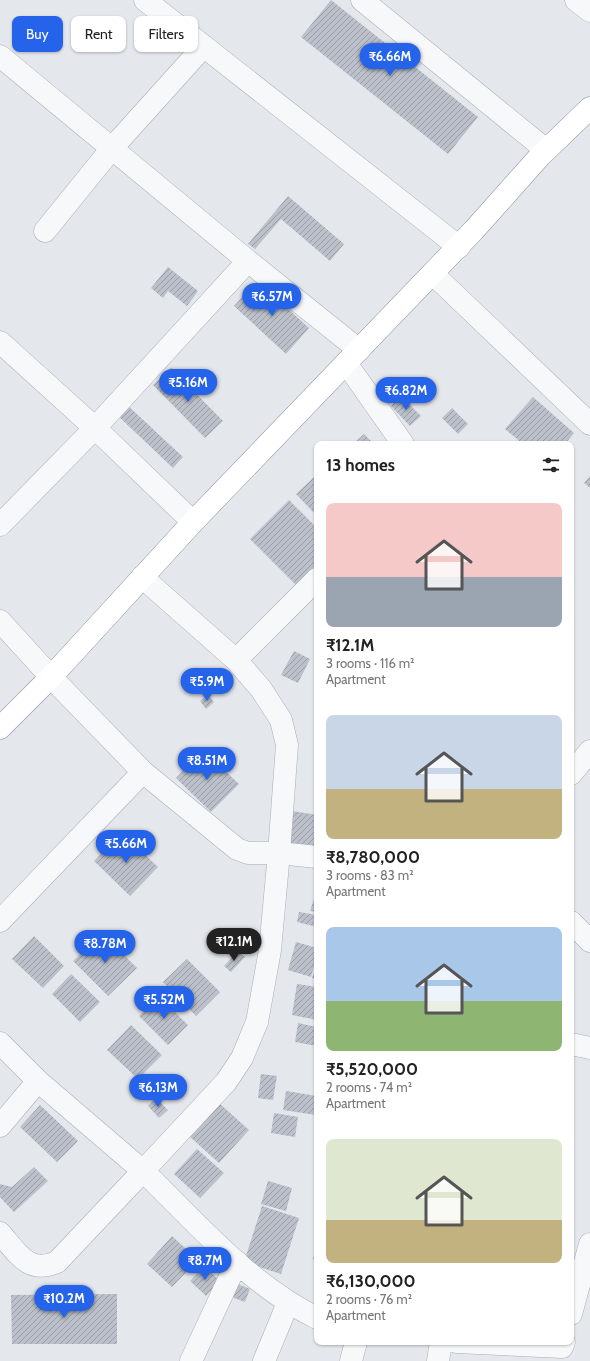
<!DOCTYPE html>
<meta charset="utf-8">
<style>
:root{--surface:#fff;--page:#f2f2f2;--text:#222;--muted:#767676;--accent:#2563eb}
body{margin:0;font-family:Cabin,sans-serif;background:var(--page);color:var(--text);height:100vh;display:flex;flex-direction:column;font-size:15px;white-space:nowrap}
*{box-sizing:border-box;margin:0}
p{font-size:13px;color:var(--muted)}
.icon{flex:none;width:22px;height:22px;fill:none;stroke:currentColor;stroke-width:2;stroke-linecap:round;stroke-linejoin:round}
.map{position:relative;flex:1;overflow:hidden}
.sheet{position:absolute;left:314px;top:441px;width:260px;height:904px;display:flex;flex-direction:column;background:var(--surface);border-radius:8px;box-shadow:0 1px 3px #0004}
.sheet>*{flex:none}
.hud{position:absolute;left:12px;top:16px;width:242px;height:36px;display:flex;gap:8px}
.price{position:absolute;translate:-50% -34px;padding:0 9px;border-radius:14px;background:var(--accent);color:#fff;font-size:13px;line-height:26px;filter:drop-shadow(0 1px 2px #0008)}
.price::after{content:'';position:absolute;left:50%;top:24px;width:12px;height:9px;margin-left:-6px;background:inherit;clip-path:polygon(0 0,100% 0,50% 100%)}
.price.on{background:#222;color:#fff}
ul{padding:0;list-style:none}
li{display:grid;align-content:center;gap:8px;height:212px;padding:0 12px}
li span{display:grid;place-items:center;height:124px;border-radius:8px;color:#555}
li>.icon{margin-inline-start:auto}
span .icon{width:72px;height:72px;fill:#fffc;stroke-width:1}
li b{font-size:17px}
h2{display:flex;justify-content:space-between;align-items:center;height:48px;padding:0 12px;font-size:17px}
.chip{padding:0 14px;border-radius:8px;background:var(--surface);box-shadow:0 1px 3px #0004;font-size:14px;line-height:36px}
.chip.on{background:var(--accent);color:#fff}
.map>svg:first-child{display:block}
.building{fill:url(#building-hatch)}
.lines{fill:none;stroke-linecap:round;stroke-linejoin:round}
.minor-casing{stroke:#a9aeb7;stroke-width:23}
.highway-casing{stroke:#8b94a3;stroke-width:23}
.minor{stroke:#f7f8fa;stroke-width:22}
.highway{stroke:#fff;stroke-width:22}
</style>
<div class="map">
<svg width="590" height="1361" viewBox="0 0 590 1361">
<defs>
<pattern id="building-hatch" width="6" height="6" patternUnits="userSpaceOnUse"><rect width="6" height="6" fill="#bbc0ca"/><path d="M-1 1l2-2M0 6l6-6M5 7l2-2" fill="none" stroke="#989da6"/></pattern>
</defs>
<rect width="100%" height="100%" fill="#e4e7ec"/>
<!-- building -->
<path class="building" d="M331,0L478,117L448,154L301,37Z
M288,196L344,244L330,261L281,219L255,249L248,244Z
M168,267L198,291L187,306L168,291L163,298L151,288Z
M257,281L309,328L286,354L234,306Z
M171,368L223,421L205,438L153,385Z
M401,396L421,416L410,426L391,406Z
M533,397L574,433L565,444H523L505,429Z
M125,403L183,457L173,468L116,414Z
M452,408L468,424L458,434L442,418Z
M364,434L374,444H353Z
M590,476V488L584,483Z
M314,477L317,481V512L315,514L296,494Z
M289,500L317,528V569L298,587L250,539Z
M294,651L310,659L298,683L281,675Z
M208,695L214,702L206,709L200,701Z
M203,750L239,784L211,812L176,778Z
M292,811L317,815V850L287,845Z
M121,832L158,867L130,896L94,861Z
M317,890V912L310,911Z
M299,912L317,915V927L297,922Z
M102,933L137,968L108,996L73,961Z
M34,936L64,966L43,988L12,959Z
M296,942L317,948V955L311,977L288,970Z
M238,951L245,957L231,972L224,966Z
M187,959L220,992L196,1016L163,982Z
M317,964V979L312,978Z
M71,974L100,1002L80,1022L52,994Z
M297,984L317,987V1020L292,1015Z
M159,996L188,1025L168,1045L139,1016Z
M298,1023L317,1027V1046L295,1042Z
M131,1025L162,1055L138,1079L107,1050Z
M261,1074L277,1076L273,1100L258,1098Z
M286,1091L317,1096L316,1115L283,1110Z
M156,1098L168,1110L159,1118L148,1106Z
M219,1103L249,1130L219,1163L189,1136Z
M40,1105L78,1141L57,1162L20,1127Z
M274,1113L298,1117L295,1137L271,1133Z
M197,1149L224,1173L200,1198L174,1174Z
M34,1167L48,1181L14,1212L0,1197V1184L12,1187Z
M268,1181L292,1188L286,1211L261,1204Z
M262,1206L299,1218L281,1274L244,1262Z
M172,1236L198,1260L172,1287L147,1264Z
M317,1247V1260L313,1259Z
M204,1266L220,1281L206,1296L190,1281Z
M235,1283L250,1289L245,1302L229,1296Z
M117,1294V1344H12L11,1295Z"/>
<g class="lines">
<!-- minor casing -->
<g class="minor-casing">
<path id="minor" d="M145,0L459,247
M362,0L546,150
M576,0L590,11
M0,56L248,261
M45,231L113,147L204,46
M433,274L590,424
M0,342L95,428L193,522
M346,363L403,444
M0,525L95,428L248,261L359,350
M0,621L51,677L143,772
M236,660L317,579
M571,774L590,751
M317,857L279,853L270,950L257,1022L242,1058L226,1082L143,1171C197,1223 249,1285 317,1318
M0,921L143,772L237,849L248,853H279L287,745L281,720L261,689L236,660L142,577
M571,922L590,941
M0,1043L38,1081L0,1126
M571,1044L590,1048
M0,1233C17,1252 28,1275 57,1262L143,1171L38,1081
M571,1314L590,1244
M457,1342L562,1347L564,1342
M191,1361L237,1262
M264,1361L288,1303
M351,1361L356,1342
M438,1361L441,1342"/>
</g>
<!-- highway casing -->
<g class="highway-casing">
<path id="highway" d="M0,728L51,677L193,522L474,230L540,156L590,108"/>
</g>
<!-- minor -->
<use href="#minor" class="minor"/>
<!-- highway -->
<use href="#highway" class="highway"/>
</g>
</svg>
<b class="price" style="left:390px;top:77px">₹6.66M</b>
<b class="price" style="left:272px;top:317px">₹6.57M</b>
<b class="price" style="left:188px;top:403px">₹5.16M</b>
<b class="price" style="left:406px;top:411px">₹6.82M</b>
<b class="price" style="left:207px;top:702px">₹5.9M</b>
<b class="price" style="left:207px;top:781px">₹8.51M</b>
<b class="price" style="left:126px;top:864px">₹5.66M</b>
<b class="price on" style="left:234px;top:962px">₹12.1M</b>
<b class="price" style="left:105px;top:964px">₹8.78M</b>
<b class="price" style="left:164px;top:1020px">₹5.52M</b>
<b class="price" style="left:158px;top:1108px">₹6.13M</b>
<b class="price" style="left:205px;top:1281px">₹8.7M</b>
<b class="price" style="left:64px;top:1319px">₹10.2M</b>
<div class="hud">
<a class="chip on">Buy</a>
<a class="chip">Rent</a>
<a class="chip">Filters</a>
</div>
<section class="sheet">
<h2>13 homes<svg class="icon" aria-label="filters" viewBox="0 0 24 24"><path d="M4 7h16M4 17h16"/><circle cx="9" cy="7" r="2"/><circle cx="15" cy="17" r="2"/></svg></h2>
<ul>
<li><span style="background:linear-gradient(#f6c9c9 60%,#9aa5b1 0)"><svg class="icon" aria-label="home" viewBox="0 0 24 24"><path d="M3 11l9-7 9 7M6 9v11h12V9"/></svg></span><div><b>₹12.1M</b><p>3 rooms · 116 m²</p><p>Apartment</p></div></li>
<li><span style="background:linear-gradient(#c9d6e8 60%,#c2b280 0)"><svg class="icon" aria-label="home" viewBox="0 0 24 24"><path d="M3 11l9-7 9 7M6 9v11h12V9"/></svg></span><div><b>₹8,780,000</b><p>3 rooms · 83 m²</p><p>Apartment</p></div></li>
<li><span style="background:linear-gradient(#a9c7e8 60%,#8fb573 0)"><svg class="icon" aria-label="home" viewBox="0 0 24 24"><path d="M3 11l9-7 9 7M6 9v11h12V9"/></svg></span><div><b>₹5,520,000</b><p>2 rooms · 74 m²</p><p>Apartment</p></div></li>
<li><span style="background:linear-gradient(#dfe7d0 65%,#c2b280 0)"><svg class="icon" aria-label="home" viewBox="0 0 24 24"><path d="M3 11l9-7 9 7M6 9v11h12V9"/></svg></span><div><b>₹6,130,000</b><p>2 rooms · 76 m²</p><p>Apartment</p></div></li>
</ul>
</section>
</div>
